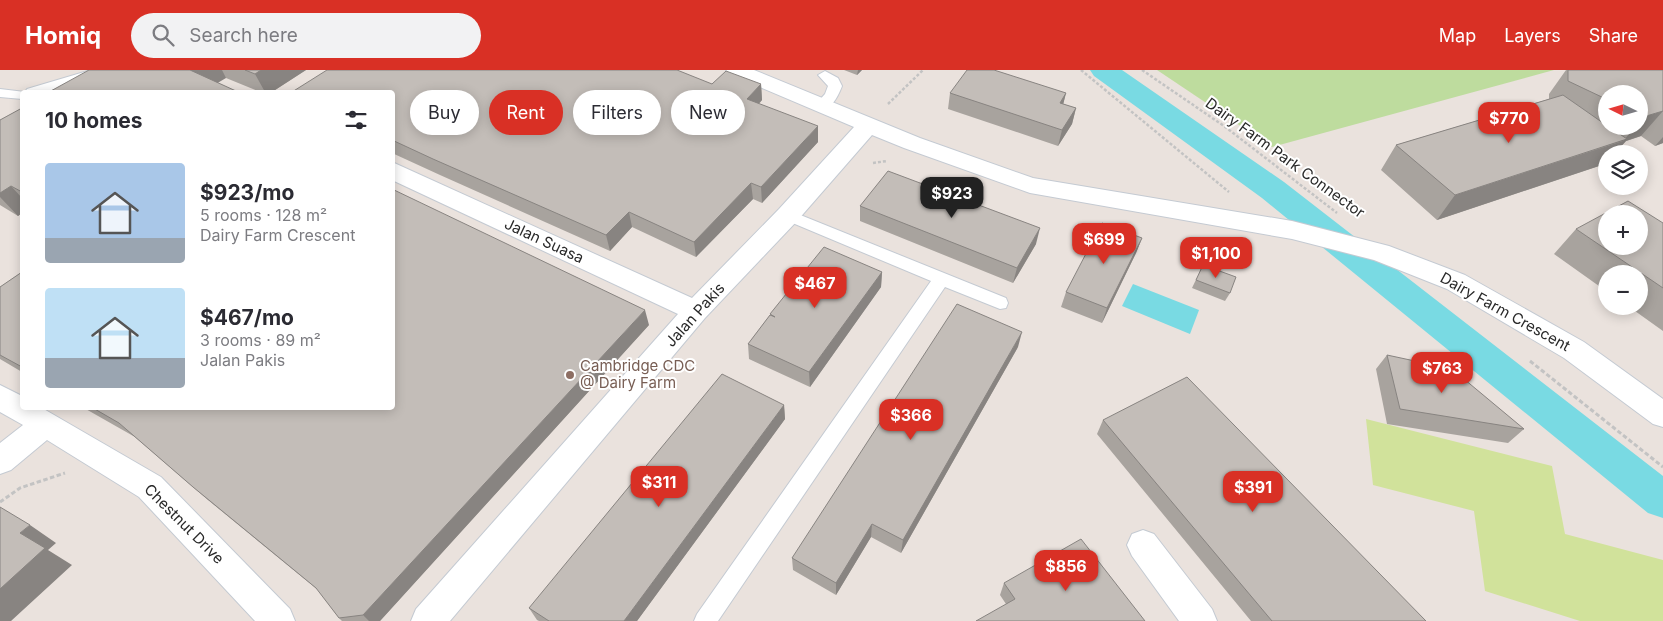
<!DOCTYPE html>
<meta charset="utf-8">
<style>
:root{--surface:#fff;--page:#f2f2f3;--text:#2b2b33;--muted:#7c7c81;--accent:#d93025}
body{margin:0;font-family:Inter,sans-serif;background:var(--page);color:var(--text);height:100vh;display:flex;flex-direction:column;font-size:19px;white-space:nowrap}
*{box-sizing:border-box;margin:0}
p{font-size:16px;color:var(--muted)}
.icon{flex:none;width:28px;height:28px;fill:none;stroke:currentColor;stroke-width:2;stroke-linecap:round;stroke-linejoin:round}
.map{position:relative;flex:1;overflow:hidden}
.details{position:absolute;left:20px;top:20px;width:375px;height:320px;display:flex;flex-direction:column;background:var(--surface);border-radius:5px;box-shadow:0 2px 12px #0003}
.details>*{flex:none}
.top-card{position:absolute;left:410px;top:20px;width:475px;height:45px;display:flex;gap:10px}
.needle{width:32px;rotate:275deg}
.tools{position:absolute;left:1598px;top:15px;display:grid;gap:10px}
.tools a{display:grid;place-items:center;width:50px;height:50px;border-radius:50%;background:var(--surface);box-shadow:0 2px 12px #0003;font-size:25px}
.price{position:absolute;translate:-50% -42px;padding:0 11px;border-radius:10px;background:var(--accent);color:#fff;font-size:16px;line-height:32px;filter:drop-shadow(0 1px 2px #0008)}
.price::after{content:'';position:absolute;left:50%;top:30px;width:15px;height:11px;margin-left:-8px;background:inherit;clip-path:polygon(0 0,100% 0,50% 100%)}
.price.on{background:#222;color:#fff}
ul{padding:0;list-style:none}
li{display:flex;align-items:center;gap:15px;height:125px;padding:0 25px}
li span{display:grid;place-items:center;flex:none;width:140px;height:100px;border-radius:5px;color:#555}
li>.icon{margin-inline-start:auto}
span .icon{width:60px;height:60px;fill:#fffc;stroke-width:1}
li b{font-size:21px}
h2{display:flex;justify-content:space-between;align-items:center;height:60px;padding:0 25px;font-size:21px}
.pill{padding:0 18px;border-radius:22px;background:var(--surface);box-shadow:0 2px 12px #0003;font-size:18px;line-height:45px}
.pill.on{background:var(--accent);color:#fff}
header{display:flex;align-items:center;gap:30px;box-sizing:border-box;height:70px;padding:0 25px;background:var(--accent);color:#fff}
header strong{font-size:24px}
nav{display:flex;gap:28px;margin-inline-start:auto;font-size:18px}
.search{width:350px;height:45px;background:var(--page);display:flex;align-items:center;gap:12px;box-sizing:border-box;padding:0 18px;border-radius:28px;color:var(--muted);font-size:19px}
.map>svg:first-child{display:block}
.green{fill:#bedc9e}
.pitch{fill:#d1e29b}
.water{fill:#79dae3}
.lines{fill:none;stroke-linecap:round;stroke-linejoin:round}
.canal{fill:#79dae3;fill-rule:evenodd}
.service-casing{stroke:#c4cad2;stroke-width:2}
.minor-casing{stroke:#c4cad2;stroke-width:2}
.path-far1{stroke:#c3c3c3;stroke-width:2.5;stroke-dasharray:3 2;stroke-linecap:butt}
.path{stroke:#c3c3c3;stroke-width:3;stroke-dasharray:4.5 2.5;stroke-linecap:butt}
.service{fill:#fff;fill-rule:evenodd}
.minor{fill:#fff;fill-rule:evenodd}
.wall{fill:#a8a39e;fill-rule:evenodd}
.shaded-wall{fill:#888481}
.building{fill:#c3bdb8;stroke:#888481;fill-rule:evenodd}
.education-dot{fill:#8d6e63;stroke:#fff;stroke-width:2}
.labels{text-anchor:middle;stroke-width:4;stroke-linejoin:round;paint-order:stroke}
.street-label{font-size:15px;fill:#292929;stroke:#fff}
.education-label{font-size:15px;fill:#785e54;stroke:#fff;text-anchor:start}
</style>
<header>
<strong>Homiq</strong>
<div class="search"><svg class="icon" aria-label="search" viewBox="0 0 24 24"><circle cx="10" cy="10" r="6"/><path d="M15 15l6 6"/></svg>Search here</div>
<nav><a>Map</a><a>Layers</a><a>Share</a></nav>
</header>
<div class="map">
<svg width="1663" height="551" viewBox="0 0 1663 551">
<rect width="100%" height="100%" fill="#eae2dd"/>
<!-- green -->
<path class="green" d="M1157,0H1554L1272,77Z"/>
<!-- pitch -->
<path class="pitch" d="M1366,349L1552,396L1565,464L1663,490V551H1580L1485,521L1474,441L1373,415Z"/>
<!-- water -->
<path class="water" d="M1133,214L1199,240L1190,264L1122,236Z"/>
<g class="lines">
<!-- canal -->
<path class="canal" d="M1090,0H1122L1284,112L1663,406V448L1648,443L1262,128L1094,6Z"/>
<!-- service casing -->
<g class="service-casing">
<path id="service" d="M91,0H112L110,3L45,22H22V29L0,27V19L25,22L27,19Z
M825,1L838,8L842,16C838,27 830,43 816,39L814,36L825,24L828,16L818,5Z
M788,140L1006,228L1008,233L1006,238L1000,239L945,217L718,551H694L697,544L931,211L783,149L780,145L783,141Z"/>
</g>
<!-- minor casing -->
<g class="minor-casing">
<path id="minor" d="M726,0H754L920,68L1033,108L1292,151L1389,176L1465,205L1584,272L1663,329V357L1653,354L1564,288L1447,219L1374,190L1292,169L1030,123L904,78L872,65L797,151L705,248L450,551H411L416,539L678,244L392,110V92L692,228L779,139L854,57L729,4Z
M0,315L22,326V338H42L161,407L290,539L295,551H255L139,427L47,370L11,400L0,404V373L23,355L0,342Z
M1143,460L1154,464L1212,539L1217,551H1179L1132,486L1127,475L1132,464Z"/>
</g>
<!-- path-far1 -->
<path class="path-far1" d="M1081,0L1229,122
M1142,0L1224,56L1337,143
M888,34L923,0
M873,93L887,91"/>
<!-- path -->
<path class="path" d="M1530,291L1663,397
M0,432L20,418L65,403"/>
<!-- service -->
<use href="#service" class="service"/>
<!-- minor -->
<use href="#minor" class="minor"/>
</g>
<!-- wall -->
<path class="wall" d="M89,0H306L272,22H260L226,8Z
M844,0H862L857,5Z
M1566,0H1663V73L1655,76L1641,66L1626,71L1605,94L1437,150L1381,100L1396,75L1549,29V24ZM1606,24H1639V56H1606Z
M712,14H761L762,30L759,34L818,72L762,133L753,129L696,187L632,157L610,181L440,105L392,83V22Z
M950,23H1066L1063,34L1076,38L1072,54L1058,76L948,39Z
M22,38V143L18,146L0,135V50Z
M860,136L1036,174L1013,213L860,151Z
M1663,153V261L1628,236H1639V204H1606V221L1554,184L1576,159Z
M1142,168L1136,183L1102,253L1061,237L1066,222Z
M1203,195L1230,223L1225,231L1192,218Z
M22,202V302L0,289V217Z
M882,202L881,217L810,317L749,289L748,274L770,245V244Z
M649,255L380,551H342L339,548L318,520L208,430L135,367L84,338H392Z
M1018,277L901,483L871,467L836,525L793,500L792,488Z
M1387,285L1524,359L1508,373L1387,354L1376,299Z
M784,335L785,349L637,551H539L537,550L529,538Z
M1103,350L1426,551H1251L1097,364Z
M1004,513L1145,551L1006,534L1000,525Z"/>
<!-- shaded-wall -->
<path class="shaded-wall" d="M190,0H222L226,8L204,21Z
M261,0H306L272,22H265L255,4Z
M858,0H862L857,5Z
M761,14L762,30L748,45L747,29Z
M1066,23L1062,39L1060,33Z
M1076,38L1072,54L1058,76L1062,60Z
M1663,41L1641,66L1626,71L1614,84H1606V93L1605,94L1437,150L1455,125L1623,71L1636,56H1639V53L1643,47Z
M818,56V72L762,133L761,117Z
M1663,67V73L1655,76Z
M751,113L753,129L696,187L694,172Z
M11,116L22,128V143L18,146L0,127V123Z
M629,142L632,157L610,181L606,165Z
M1040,158L1036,174L1013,213L1017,198Z
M1142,168L1136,183L1102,253L1107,238Z
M882,202L881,217L810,317L809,302Z
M645,240L649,255L380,551H369L363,545Z
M1022,262L1018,277L901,483L903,470Z
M784,335L785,349L637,551H624Z
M872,454L871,467L836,525V513Z
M30,455L56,473L48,480L72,495L11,551H0V519L20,463Z"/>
<!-- building -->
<path class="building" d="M89,0H190L236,21L234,22H49Z
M245,0H261L255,4Z
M327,0H677L712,14L726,1L761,14L747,29L818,56L761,117L751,113L694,172L629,142L606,165L433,89L392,70V22H292Z
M967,0H994L1066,23L1060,33L1076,38L1062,60L950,23Z
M1568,0H1663V41L1643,47L1639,45V24H1606V29L1568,11Z
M1563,25L1606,55V56H1608L1627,69L1455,125L1396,75Z
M22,38V122L11,116L0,123V50Z
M888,101L1040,158L1017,198L860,136Z
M392,119L645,240L363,545L339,548L316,518L193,417L119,353L93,338H392Z
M1628,131L1663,153V218L1576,159ZM1606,144H1639V176H1606Z
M1102,153L1142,168L1107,238L1066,222Z
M824,177L882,202L809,302L748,274L770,245L775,247L770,244Z
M1203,195L1236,207L1230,223L1196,210Z
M22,202V297L0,285V217Z
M957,234L1022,262L903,470L872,454L836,513L792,488Z
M1387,285L1452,299L1524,359L1400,339Z
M722,304L784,335L624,551H549L529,538Z
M1187,307L1426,551H1272L1103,350Z
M0,437L30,455L20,463L45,478L0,519Z
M1081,469L1145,551H976L1015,529L1004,513Z"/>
<!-- markers -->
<circle class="education-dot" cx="570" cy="305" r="5"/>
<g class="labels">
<!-- street labels -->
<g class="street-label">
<text transform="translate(1285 88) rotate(36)" y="5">Dairy Farm Park Connector</text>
<text transform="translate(544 171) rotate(25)" y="5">Jalan Suasa</text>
<text transform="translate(1505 242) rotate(29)" y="5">Dairy Farm Crescent</text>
<text transform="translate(695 245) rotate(-48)" y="5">Jalan Pakis</text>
<text transform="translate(184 454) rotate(45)" y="5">Chestnut Drive</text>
</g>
<!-- education labels -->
<g class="education-label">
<text x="580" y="301">Cambridge CDC<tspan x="580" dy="17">@ Dairy Farm</tspan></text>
</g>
</g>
</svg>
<div class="tools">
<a><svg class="needle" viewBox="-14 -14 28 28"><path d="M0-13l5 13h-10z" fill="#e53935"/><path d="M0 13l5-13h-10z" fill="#7c7c81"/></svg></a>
<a><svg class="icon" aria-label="layers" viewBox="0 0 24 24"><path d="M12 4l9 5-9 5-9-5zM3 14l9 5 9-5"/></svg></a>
<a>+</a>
<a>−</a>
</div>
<b class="price" style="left:1509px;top:74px">$770</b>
<b class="price on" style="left:952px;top:149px">$923</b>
<b class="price" style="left:1104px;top:195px">$699</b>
<b class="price" style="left:1216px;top:209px">$1,100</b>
<b class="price" style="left:815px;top:239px">$467</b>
<b class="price" style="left:1442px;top:324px">$763</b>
<b class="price" style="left:911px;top:371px">$366</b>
<b class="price" style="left:659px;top:438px">$311</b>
<b class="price" style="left:1253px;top:443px">$391</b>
<b class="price" style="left:1066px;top:522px">$856</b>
<div class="top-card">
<a class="pill">Buy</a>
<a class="pill on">Rent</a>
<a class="pill">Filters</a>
<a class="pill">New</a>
</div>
<section class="details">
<h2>10 homes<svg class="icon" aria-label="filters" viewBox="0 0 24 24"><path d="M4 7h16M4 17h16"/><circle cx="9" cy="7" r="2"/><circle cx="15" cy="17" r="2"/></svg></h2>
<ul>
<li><span style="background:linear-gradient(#a9c7e8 75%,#9aa5b1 0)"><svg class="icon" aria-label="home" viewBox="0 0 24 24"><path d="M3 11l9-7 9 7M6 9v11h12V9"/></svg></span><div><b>$923/mo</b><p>5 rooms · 128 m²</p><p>Dairy Farm Crescent</p></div></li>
<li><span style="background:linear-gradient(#bfe0f5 70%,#9aa5b1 0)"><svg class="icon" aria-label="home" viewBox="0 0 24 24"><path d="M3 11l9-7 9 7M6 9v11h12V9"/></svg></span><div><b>$467/mo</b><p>3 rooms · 89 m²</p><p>Jalan Pakis</p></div></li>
</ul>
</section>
</div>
